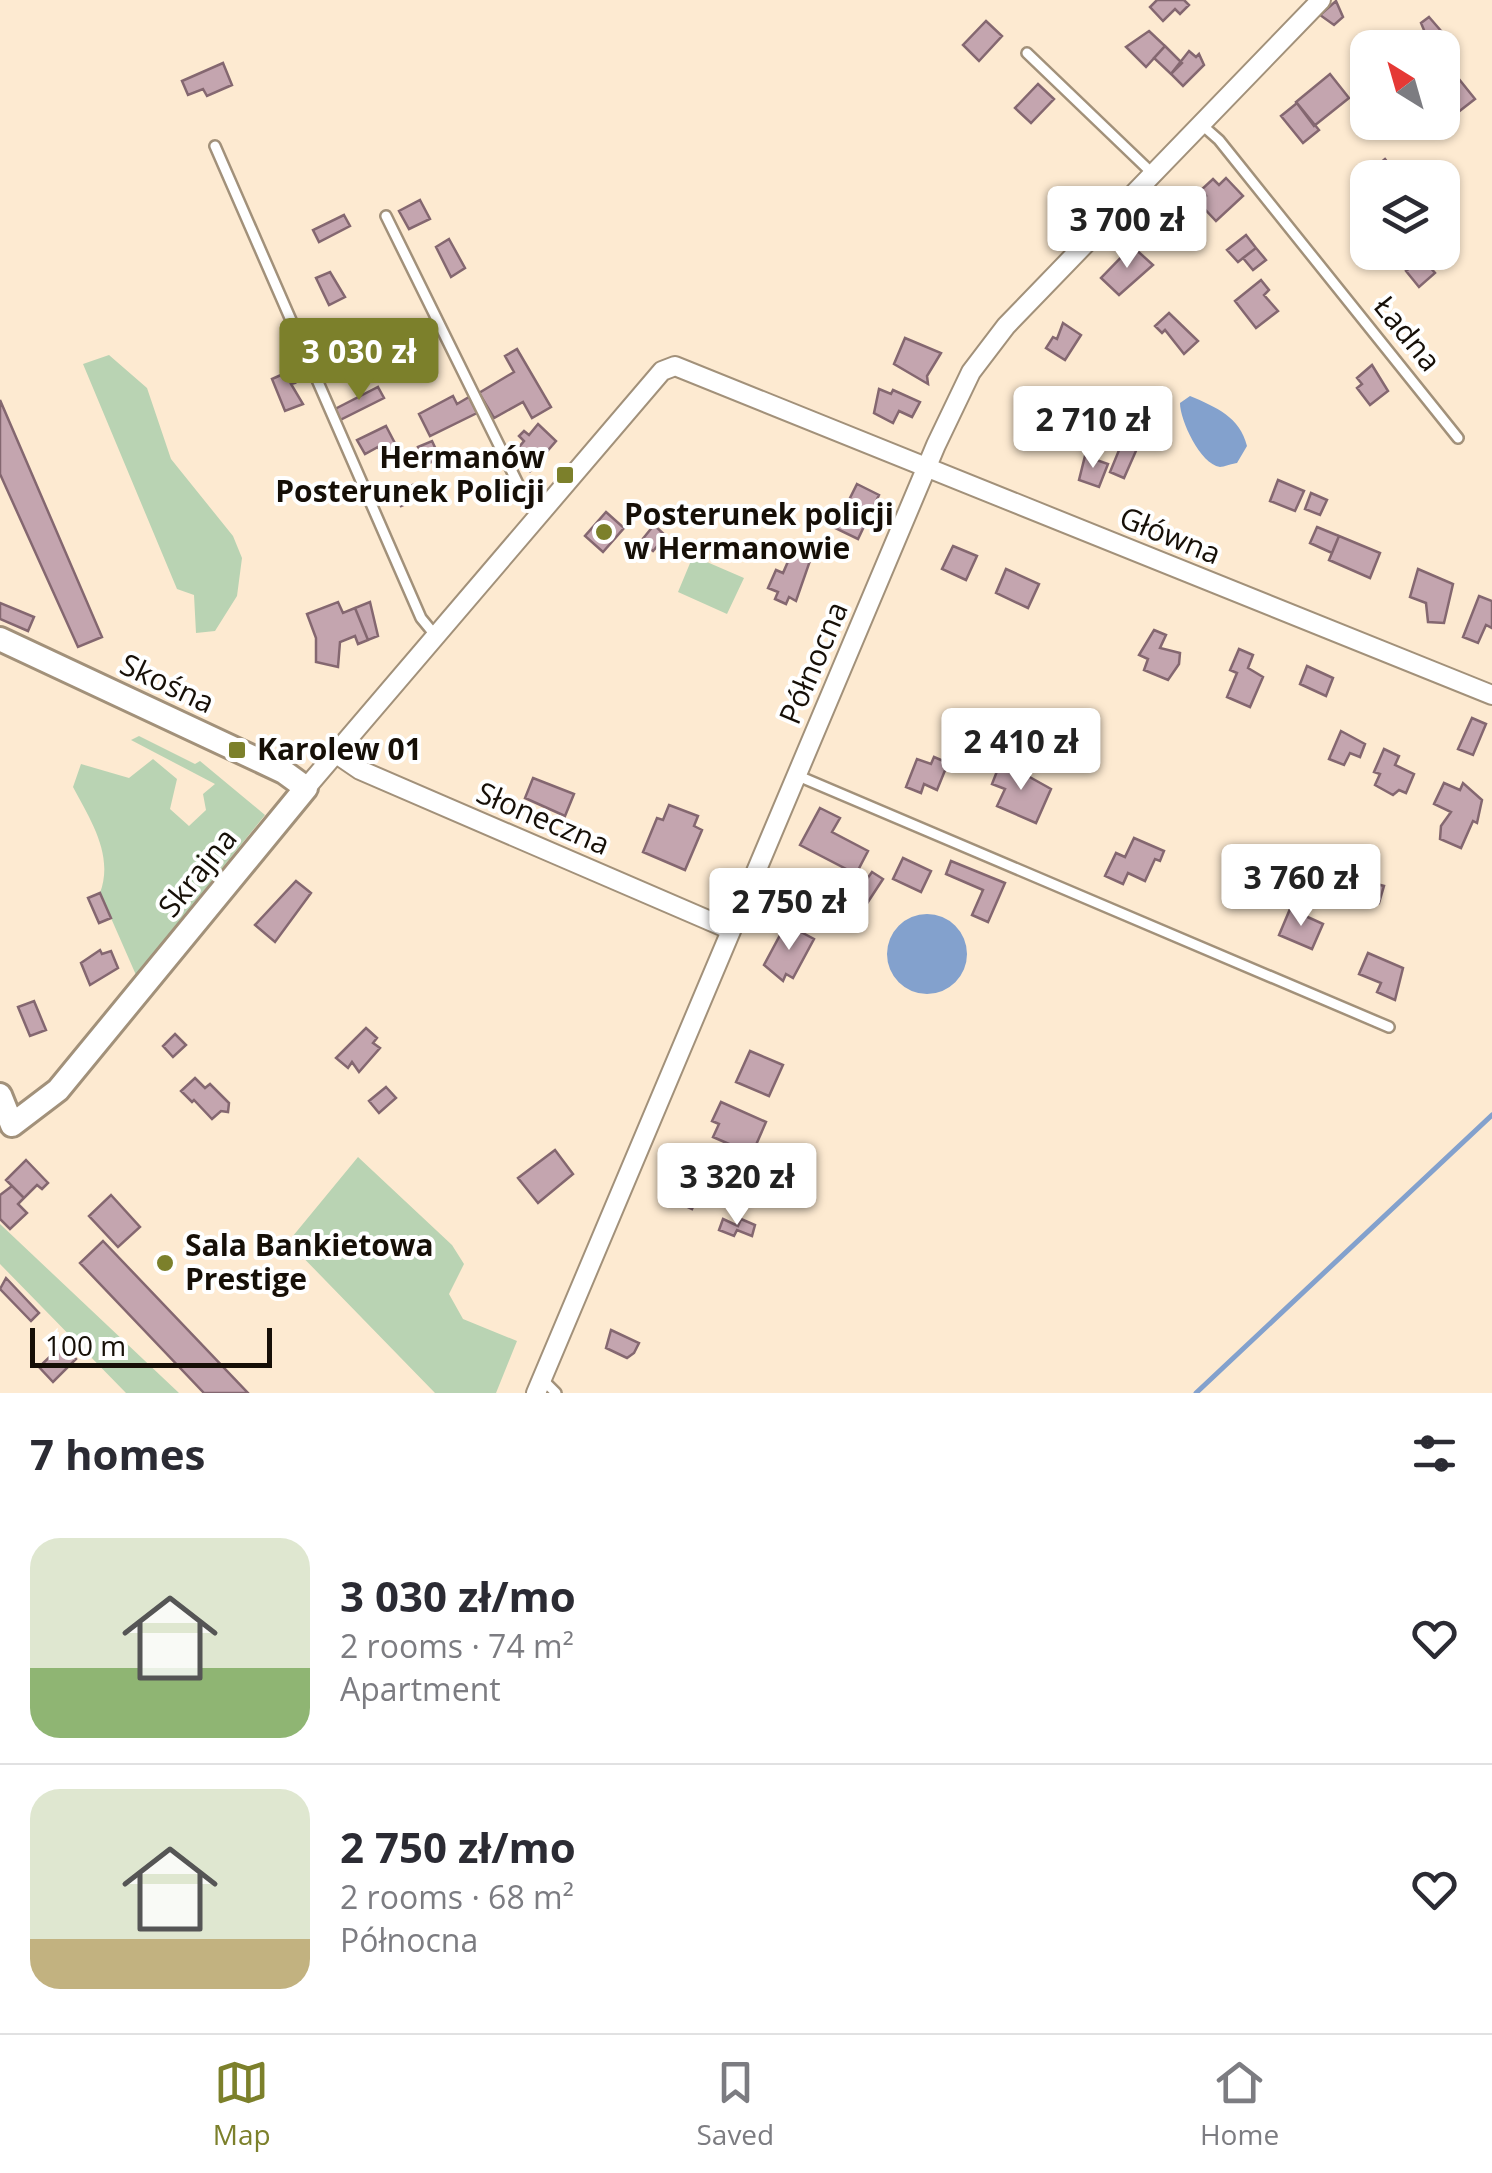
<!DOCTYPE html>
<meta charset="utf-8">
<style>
:root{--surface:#fff;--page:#f7f7f7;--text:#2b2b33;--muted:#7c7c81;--line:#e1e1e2;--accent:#7c802b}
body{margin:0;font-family:"Open Sans",sans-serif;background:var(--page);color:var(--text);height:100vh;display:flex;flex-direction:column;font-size:38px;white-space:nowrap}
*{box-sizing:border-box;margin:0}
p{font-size:32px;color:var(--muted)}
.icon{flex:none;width:55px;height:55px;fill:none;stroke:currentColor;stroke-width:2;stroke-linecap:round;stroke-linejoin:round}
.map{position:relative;height:1393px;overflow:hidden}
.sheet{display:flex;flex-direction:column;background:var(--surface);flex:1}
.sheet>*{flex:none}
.needle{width:65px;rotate:323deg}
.controls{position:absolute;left:1350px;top:30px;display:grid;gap:20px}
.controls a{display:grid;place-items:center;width:110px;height:110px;border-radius:20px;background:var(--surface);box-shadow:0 2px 8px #0004;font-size:50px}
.scale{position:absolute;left:30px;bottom:25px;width:242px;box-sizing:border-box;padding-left:10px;border:5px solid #160f07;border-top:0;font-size:28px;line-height:35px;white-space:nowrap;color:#160f07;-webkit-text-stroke:8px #fff;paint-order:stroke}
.price{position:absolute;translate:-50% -85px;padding:0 22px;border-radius:10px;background:#fff;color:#222;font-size:32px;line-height:65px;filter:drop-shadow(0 2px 5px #0008)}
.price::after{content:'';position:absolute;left:50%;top:60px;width:30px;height:22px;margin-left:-15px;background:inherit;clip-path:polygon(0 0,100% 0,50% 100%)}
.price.current{background:var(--accent);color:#fff}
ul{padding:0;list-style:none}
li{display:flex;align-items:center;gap:30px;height:250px;padding:0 30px}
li+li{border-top:2px solid var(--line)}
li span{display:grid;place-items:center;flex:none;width:280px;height:200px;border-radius:30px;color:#555}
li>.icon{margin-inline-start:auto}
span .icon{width:120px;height:120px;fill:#fffc;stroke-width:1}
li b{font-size:42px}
h2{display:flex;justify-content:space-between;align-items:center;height:120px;padding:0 30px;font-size:42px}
.tab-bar{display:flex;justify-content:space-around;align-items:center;height:140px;border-top:2px solid var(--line);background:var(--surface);font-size:28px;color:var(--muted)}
.tab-bar a{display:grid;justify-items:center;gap:5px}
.tab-bar .current{color:var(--accent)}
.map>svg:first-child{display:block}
.green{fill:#b9d3b3}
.water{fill:#83a1cd}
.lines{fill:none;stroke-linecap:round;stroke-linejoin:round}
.stream{stroke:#83a1cd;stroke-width:5}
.building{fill:#c4a5af;stroke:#846770;stroke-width:2.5}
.lane-casing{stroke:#a2917a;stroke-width:14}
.street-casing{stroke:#a2917a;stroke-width:22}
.secondary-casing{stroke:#a2917a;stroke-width:28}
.lane{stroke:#fff;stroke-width:9}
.street{stroke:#fff;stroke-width:18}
.secondary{stroke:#fff;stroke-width:22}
.poi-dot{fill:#7c802b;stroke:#fff;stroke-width:4}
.labels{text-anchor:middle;stroke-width:8;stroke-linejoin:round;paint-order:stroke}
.street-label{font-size:30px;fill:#160f07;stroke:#fff}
.poi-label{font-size:30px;font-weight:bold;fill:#160f07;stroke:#fff;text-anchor:start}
</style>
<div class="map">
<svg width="1492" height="1393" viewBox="0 0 1492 1393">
<rect width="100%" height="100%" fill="#fdead1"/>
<!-- green -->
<path class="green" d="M109,355L147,388L171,459L233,536L242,558L237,596L215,631L196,633L194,595L177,589L83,364Z
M693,556L744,578L727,614L678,592Z
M139,736L195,764L200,761L265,815L136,975L100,893C114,855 91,821 73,787L81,764L129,778L153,759L177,779L170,809L189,826L206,810L203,794L215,784L131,740Z
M358,1157L452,1245L464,1264L449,1294L463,1319L517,1341L496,1393H435L288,1242Z
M0,1224L179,1393H126L0,1264Z"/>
<!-- water -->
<path class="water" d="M1190,396C1216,407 1240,417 1247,446L1237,463C1234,463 1223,467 1220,467C1200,464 1180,420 1180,403Z
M887 954a40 40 0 1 1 80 0a40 40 0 1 1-80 0Z"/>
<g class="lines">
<!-- stream -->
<path class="stream" d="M1196,1393L1492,1115"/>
</g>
<!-- building -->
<path class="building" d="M1157,0H1184L1189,5L1180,14L1175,9L1163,21L1150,7Z
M1336,1L1343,17L1334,25L1320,15Z
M1429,17L1442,32L1429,42L1421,23Z
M986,21L1002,36L979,61L963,45Z
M1149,31L1165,46L1146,67L1126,47Z
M1165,46L1182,63L1171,74L1154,58Z
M1189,51L1196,57L1199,54L1204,65L1183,86L1171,74Z
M1442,58L1475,99L1457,113L1442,95Z
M223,63L232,85L207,96L203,89L188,95L182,81Z
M1330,74L1349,98L1314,126L1296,102Z
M1038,84L1054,99L1031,123L1015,108Z
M1297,103L1319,130L1303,143L1281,116Z
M1385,159L1400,178H1368V192L1359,180Z
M1226,178L1243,196L1216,221L1199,203L1206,196L1201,190L1213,179L1219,185Z
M420,200L430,219L409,229L399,211Z
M1175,208L1195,230L1179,245L1174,239L1169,244L1154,228Z
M344,215L350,226L319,242L313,230Z
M1138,215L1153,231L1144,240L1128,224Z
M1246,235L1256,248L1238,262L1227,250Z
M449,239L465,268L451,277L436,247Z
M1132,246L1153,265L1119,295L1101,278Z
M1256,248L1266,260L1253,270L1243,258Z
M1422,258L1435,273L1419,287L1406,271Z
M330,272L345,297L329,305L316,278Z
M1261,280L1269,290L1264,295L1278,311L1256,328L1235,301Z
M1169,313L1198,341L1184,354L1165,330L1162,333L1155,326Z
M1063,323L1081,335L1065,360L1046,348L1053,337L1057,339Z
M410,331L424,367L405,377L392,350L398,346L395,339Z
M905,338L941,353L927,376L928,384L894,364Z
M517,349L551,407L532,418L523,402L494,418L479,393L514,372L505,356Z
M1372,365L1388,391L1370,405L1357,388L1362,384L1357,378Z
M290,371L295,383L291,384L303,404L285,411L272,379Z
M378,387L384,398L340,420L335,409Z
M879,389L891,394L893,390L920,402L912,417L899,411L893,423L874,413Z
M453,396L457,404L469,397L477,413L430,436L419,414Z
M0,400L102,637L78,647L0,474Z
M538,424L556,441L530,471L514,453L524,441L519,436L524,431L529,435Z
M386,426L399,451L384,459L378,447L365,454L357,440Z
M1124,438L1139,444L1124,478L1110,472Z
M432,441L440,458L419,468L414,456L421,453L418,447Z
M1085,456L1108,464L1099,487L1079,480Z
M1278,480L1304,491L1295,511L1270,501Z
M857,484L879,495L858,539L835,528Z
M413,485L419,498L401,506L395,493Z
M1311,493L1327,500L1320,515L1305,509Z
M606,512L624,528L603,552L585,536Z
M654,525L666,536L653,551L641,541Z
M1317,527L1339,536L1332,553L1310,543Z
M1339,536L1380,553L1370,578L1329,560Z
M953,546L977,556L966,580L942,569Z
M793,550L811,558L796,601L789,597L786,604L775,599L778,592L768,588L776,570L783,573Z
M1006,569L1039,584L1028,608L996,593Z
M1418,569L1453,584L1444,623L1428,622L1426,603L1410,597Z
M1479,596L1492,601V628L1486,625L1478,643L1463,637Z
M338,602L343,613L355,608L368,640L358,644L355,636L340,642L338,667L316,662V638L307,614Z
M370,602L378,636L368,640L355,608Z
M0,603L34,617L28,631L0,619Z
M1154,630L1166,635L1160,648L1180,653L1179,664L1168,680L1144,670L1148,659L1139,655Z
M1239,649L1253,655L1248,668L1263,677L1250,707L1227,697L1237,673L1230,670Z
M1307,666L1333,678L1326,696L1300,684Z
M1472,718L1486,724L1473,755L1458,749Z
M1341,731L1365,744L1360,757L1350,753L1344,765L1329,759Z
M1384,749L1399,756L1395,765L1414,774L1406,793L1399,790L1393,795L1375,785L1380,774L1374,772Z
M934,757L948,763L937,790L924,784L921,793L906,787L917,759L931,764Z
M1001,761L1051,789L1036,823L997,806L1005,789L992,784Z
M533,778L574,794L565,816L525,798Z
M1444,783L1460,790L1463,783L1482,800L1477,823L1473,821L1461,848L1440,839L1441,826L1451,812L1434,804Z
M669,805L698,816L694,826L702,830L685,870L643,852L657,818L663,820Z
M820,808L840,818L832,832L868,851L856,874L800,845Z
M1134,838L1164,851L1160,861L1155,859L1145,881L1128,873L1123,884L1105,876L1116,853L1125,857Z
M903,858L931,871L921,892L893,879Z
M951,861L1005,883L988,922L972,915L983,890L946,874Z
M872,872L883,879L864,908L852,900Z
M843,873L858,881L832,925L812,914Z
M296,881L311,893L275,942L255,925Z
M1369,882L1384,886L1379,903L1364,899Z
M100,893L111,918L99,923L88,898Z
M1290,909L1323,924L1312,949L1279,935Z
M786,924L814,939L793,978L786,974L783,981L764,965Z
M100,950L102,954L111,951L118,968L90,985L81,963Z
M1368,953L1403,968L1395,1000L1377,992L1381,983L1359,974Z
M34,1001L46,1030L30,1036L18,1007Z
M366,1028L377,1038L373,1043L380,1048L359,1072L352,1062L348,1068L336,1058Z
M175,1034L186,1045L173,1057L163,1046Z
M750,1051L783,1065L769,1096L736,1082Z
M195,1078L205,1088L210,1084L229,1103L228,1112L221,1111L212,1119L194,1100L192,1102L181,1091Z
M386,1087L396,1098L379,1113L369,1101Z
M721,1102L766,1122L752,1154L713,1137L719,1124L712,1121Z
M555,1150L573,1174L538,1203L518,1178Z
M26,1160L48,1183L42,1189L37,1185L24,1198L6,1180Z
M685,1161L715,1174L705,1196L699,1193L692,1209L677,1202L683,1190L674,1186Z
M12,1186L24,1198L18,1204L27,1213L10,1229L0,1219V1195Z
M111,1195L140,1227L118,1247L89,1216Z
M723,1219L738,1226L741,1219L755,1225L752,1236L737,1230L734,1236L719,1230Z
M103,1241L248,1393H204L80,1263Z
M6,1278L39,1313L31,1321L0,1289Z
M611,1330L639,1343L634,1353L627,1358L606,1348Z
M62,1345L76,1359L53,1382L39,1367Z"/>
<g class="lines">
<!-- lane casing -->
<g class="lane-casing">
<path id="lane" d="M1027,53L1152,173
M1202,125L1219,140L1458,438
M215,146L421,618L435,635
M386,216L528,504L539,516
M796,775L1389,1027
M542,1379L556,1393"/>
</g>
<!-- street casing -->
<g class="street-casing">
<path id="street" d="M335,753L360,770L731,930
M306,788L662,371L675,366L1492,695
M536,1393L936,445L971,372L1006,326L1321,0"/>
</g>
<!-- secondary casing -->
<g class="secondary-casing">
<path id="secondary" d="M0,639L284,772L306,788L58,1090L12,1125L0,1095"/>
</g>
<!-- lane -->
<use href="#lane" class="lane"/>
<!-- street -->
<use href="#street" class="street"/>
<!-- secondary -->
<use href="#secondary" class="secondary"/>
</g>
<!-- markers -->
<g class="poi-dot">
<rect x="555" y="465" width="20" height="20" rx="5"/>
<circle cx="604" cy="532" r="10"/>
<rect x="227" y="740" width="20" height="20" rx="5"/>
<circle cx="165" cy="1263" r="10"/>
</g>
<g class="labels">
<!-- street labels -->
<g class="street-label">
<text transform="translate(1407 334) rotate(51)" y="10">Ładna</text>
<text transform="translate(1170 536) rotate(22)" y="10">Główna</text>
<text transform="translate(814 663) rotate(-67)" y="10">Północna</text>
<text transform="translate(167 684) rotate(25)" y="10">Skośna</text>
<text transform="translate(543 819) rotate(23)" y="10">Słoneczna</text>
<text transform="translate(198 873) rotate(-51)" y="10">Skrajna</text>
</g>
<!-- poi labels -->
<g class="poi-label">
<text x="545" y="468" text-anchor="end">Hermanów<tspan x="545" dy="34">Posterunek Policji</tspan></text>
<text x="624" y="525">Posterunek policji<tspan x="624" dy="34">w Hermanowie</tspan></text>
<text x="257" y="760">Karolew 01</text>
<text x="185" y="1256">Sala Bankietowa<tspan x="185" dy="34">Prestige</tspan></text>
</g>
</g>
</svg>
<div class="controls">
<a><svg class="needle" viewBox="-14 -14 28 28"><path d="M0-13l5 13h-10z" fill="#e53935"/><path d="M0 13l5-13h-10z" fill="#7c7c81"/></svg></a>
<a><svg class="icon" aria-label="layers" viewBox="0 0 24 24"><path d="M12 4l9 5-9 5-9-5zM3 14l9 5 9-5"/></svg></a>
</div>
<div class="scale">100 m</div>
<b class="price" style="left:1127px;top:271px">3 700 zł</b>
<b class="price current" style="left:359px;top:403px">3 030 zł</b>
<b class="price" style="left:1093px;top:471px">2 710 zł</b>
<b class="price" style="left:1021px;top:793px">2 410 zł</b>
<b class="price" style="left:1301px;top:929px">3 760 zł</b>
<b class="price" style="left:789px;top:953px">2 750 zł</b>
<b class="price" style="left:737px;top:1228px">3 320 zł</b>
</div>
<section class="sheet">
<h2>7 homes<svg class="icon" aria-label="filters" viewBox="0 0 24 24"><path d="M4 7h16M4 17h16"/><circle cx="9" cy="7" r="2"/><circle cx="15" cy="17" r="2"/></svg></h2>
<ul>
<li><span style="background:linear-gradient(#dfe7d0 65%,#8fb573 0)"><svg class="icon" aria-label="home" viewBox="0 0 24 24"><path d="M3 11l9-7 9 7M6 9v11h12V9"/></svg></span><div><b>3 030 zł/mo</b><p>2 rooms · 74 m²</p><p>Apartment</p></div><svg class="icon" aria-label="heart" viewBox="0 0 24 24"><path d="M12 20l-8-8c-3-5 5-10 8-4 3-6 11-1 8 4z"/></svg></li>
<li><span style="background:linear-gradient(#dfe7d0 75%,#c2b280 0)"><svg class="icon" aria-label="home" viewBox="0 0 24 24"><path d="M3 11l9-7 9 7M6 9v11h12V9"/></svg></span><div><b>2 750 zł/mo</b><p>2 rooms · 68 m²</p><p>Północna</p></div><svg class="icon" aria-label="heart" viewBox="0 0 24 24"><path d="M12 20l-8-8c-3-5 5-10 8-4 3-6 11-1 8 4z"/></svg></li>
</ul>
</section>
<nav class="tab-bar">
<a class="current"><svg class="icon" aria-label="map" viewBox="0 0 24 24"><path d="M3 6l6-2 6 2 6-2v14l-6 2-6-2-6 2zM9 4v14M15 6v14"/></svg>Map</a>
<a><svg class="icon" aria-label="saved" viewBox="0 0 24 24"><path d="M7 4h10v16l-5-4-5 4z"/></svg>Saved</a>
<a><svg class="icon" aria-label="home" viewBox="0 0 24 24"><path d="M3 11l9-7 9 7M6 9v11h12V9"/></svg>Home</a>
</nav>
